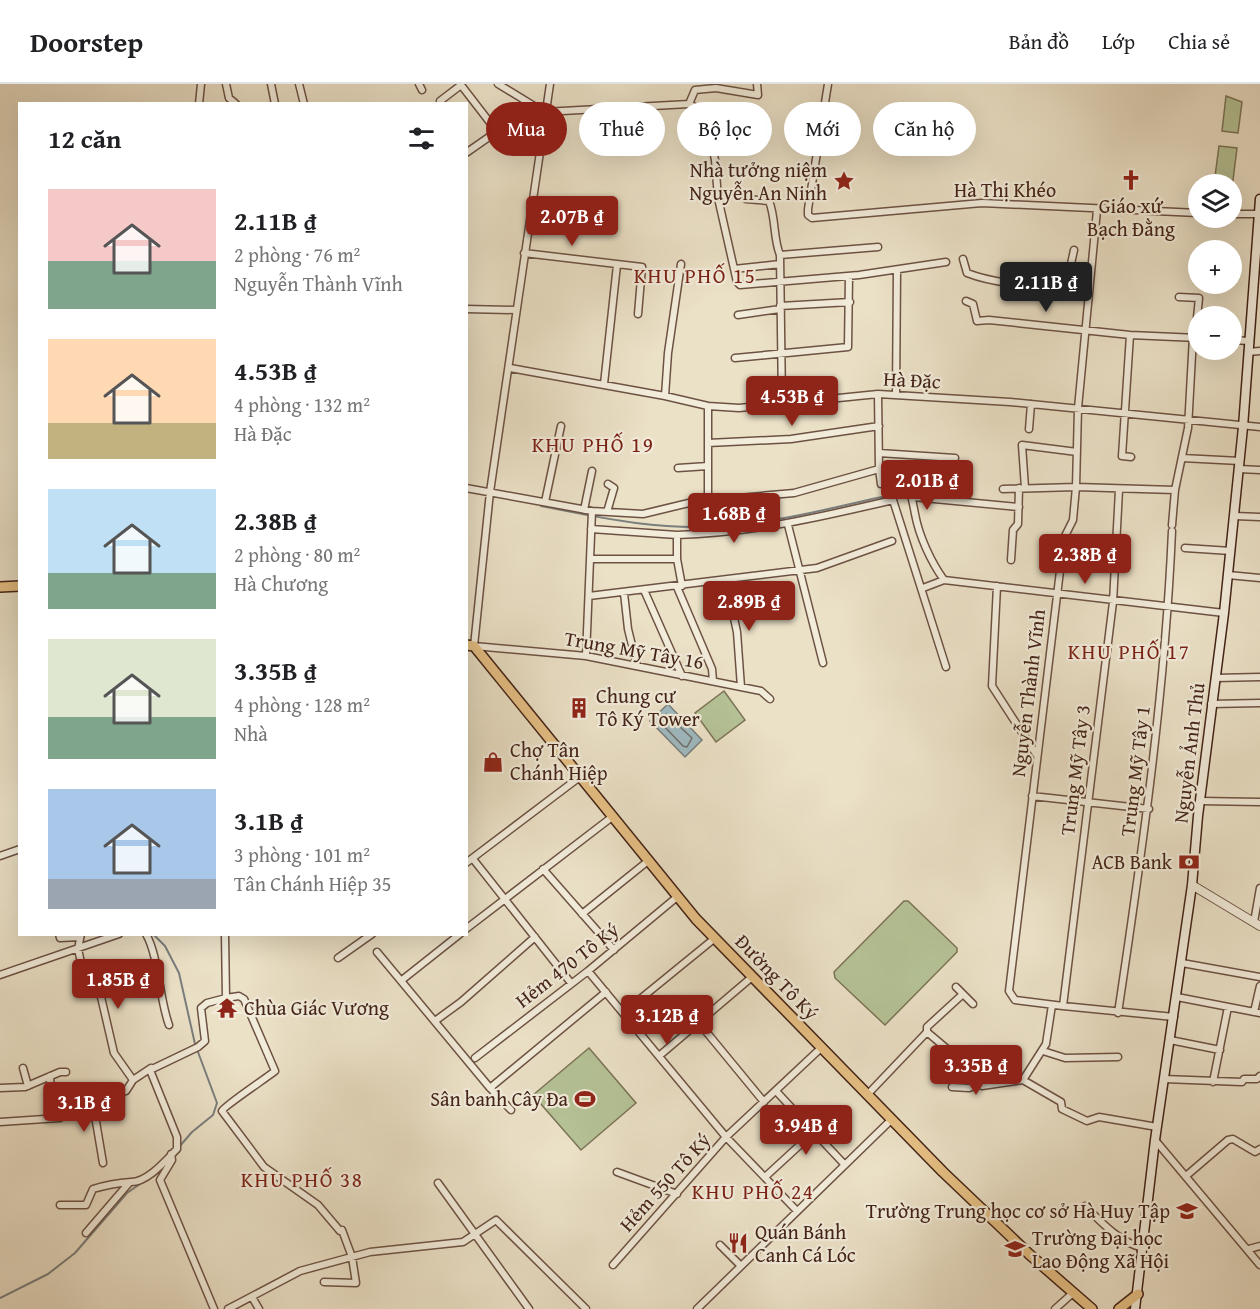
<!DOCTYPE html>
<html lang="vi">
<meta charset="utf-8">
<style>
:root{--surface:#fff;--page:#f2f2f2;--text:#202124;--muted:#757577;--line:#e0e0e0;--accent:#8f2418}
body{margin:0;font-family:"Gentium Book Plus",serif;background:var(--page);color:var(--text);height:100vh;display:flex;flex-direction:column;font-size:22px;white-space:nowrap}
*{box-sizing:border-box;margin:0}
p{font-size:20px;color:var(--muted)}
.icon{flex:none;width:33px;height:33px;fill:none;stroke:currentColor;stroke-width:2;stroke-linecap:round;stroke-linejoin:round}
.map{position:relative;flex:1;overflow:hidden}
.panel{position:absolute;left:18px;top:18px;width:450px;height:834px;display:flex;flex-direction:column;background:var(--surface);border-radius:0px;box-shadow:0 6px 24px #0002}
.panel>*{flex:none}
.guide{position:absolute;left:486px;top:18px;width:570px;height:54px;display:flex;gap:12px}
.buttons{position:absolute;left:1188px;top:90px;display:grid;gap:12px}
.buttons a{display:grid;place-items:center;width:54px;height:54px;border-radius:50%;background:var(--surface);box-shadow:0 6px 24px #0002;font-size:30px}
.price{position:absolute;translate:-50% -51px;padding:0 14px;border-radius:6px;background:var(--accent);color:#fff;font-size:20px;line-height:39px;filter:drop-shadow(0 2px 3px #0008)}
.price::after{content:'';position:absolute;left:50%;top:36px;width:18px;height:14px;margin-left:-9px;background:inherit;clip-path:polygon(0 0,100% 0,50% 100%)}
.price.current{background:#222;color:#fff}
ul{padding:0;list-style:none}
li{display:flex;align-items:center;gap:18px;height:150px;padding:0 30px}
li span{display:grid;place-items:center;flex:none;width:168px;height:120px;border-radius:0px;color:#555}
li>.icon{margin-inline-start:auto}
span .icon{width:72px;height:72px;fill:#fffc;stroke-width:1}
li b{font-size:26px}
h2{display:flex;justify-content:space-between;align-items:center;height:72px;padding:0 30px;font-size:26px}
.chip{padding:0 21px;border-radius:27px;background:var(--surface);box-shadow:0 6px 24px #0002;font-size:21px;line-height:54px}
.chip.current{background:var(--accent);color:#fff}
header{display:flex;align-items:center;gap:36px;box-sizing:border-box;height:84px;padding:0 30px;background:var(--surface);border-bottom:2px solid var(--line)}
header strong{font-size:28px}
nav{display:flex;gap:33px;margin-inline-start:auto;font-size:21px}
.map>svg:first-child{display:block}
.green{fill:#b5c397;stroke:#7c7357;stroke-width:1.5}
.water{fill:#9fbac1;stroke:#7a7e7d;stroke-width:1.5}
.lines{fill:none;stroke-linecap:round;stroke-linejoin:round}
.shore{stroke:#716e6c;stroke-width:1.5}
.stream{stroke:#7a7e7d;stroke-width:2}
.minor-casing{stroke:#6d5243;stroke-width:9}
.tertiary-casing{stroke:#6d5243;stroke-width:10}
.secondary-casing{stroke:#432317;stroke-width:11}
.primary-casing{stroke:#432317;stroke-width:12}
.minor{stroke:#f2ecdb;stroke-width:6}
.tertiary{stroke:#f2ecdb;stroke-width:8}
.secondary{stroke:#f2ecdb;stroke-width:8}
.primary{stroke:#e6c084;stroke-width:9}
.labels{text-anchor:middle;stroke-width:4.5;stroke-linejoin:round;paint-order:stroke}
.poi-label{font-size:20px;fill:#432317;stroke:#f2ecdb;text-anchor:start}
.street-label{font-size:20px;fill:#432317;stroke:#f2ecdb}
.neighbourhood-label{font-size:21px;letter-spacing:1.5px;fill:#7a1f14;stroke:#f2ecdb}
</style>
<header>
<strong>Doorstep</strong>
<nav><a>Bản đồ</a><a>Lớp</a><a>Chia sẻ</a></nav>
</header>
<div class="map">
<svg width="1260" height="1225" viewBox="0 0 1260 1225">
<rect width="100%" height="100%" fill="#ebe1c7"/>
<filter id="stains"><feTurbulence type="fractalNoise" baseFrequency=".00333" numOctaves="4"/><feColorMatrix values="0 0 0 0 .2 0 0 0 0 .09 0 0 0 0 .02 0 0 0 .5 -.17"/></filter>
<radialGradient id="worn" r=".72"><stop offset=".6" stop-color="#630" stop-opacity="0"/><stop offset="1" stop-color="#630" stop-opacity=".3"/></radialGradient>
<!-- green -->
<path class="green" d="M1226,12L1242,18L1238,49L1222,47Z
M1219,62L1237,64L1232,104V100H1214Z
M724,607L745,636L716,658L695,629Z
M904,817H908L957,864V868L885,941L835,894L834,888Z
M589,964L636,1019L581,1066L533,1011Z"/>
<!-- water -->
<path class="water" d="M668,620L702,656L685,673L650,637Z"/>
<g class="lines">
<!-- shore -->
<path class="shore" d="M666,630L692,654L687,663L683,662L661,639Z"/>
<!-- stream -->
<path class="stream" d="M541,422C601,434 661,447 723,442C779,438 832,424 886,412L895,413L896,416
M915,476L936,542
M153,850L165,862L179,889L195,960L217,1019L213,1031L192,1048L179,1063
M0,1214L48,1190L75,1169L127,1109L166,1082"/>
<!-- minor casing -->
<g class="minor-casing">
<path id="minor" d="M226,0L229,14L236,20
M271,0L275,20
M299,0L304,20
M419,0L422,6
M498,0L544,28L689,20
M550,0L490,408L474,562L586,572L761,607L770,615
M828,0L808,125V131L812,134L982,119L1198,129
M440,17L461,1L498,49
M199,20L201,0
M689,20L700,26L707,37L715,76L718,114L737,198L740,201L859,191L946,178
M689,20L695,6L716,4L758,11L757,0
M466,69L532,23
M741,111L746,115L769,117C776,134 773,154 780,171L782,319
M1097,126L1078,324L1076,403L1073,436L1064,454L1009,907L1015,916L1063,922L1113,518L1119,406
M1232,130H1258
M524,169L642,183L638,230
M780,171L878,163
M963,175L967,189C998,201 1033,201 1066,203L1074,166
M734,185L780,180
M1179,213L1199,214L1195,253
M966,217L973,220L977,237L989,236L1130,251L1198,254
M780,222L850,218
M466,225L515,226
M738,231L780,225
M1130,251L1122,372L1131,373
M1232,256L1249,257
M1248,268L1260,267
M735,274L848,263L849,192
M510,284L665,312L708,322L739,324L878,310L1010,318L1260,343
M604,300L617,181
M896,311L897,186
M665,312L668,269L681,180
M1029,345L1031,320
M708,359L791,355L879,342
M879,369L955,374
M1182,374L1240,377
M678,384L708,382
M879,385L881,400L907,398C911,409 913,419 915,430C919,452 931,478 944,496
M1239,385L1260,386
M466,404L592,427L643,430L693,418L794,409L879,385L878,310
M1025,404L1022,361L1077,368
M1003,405L1076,403L1175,406
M913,413L1019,423
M708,416V322
M545,418L561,342
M584,426L592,387
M607,428L614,404L608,400
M1235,432L1260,433
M788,441L823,579
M1172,441L1175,406L1188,344L1193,253
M591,445L677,451
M1185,464L1231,467
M590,475H677L682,502
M677,475V451C752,449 821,433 893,416L946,583
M1011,476L1013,446L1018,440L1019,404
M1228,491L1260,494
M726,497L737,548L741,603
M997,502L992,602L1036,670
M677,503L712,585L713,597
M923,504L944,496L1224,529
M644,506L682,592
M624,509L628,545L637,582
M589,512L817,484L892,457
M586,572L592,427
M1215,594L1260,593
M1211,620L1260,619
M1032,712L1149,725
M1200,717L1260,718
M0,772L20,765
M473,775L571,899
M466,779L581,692
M543,785L614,866
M582,830L648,777
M1254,838L1260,804
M466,845L612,733
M59,850L60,854L80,853
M81,850L78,865L84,892L101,913L114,969L133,996
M146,850C159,873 159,914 169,941
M377,868L490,1004L511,1026
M338,874L372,850
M1182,879L1260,893
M588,887L726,1053L797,1127
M0,891L119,850
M402,896L460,850
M956,903L963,910
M1177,913L1260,929
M226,914L239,912L244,915L275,987C265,995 224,1022 222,1027L264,1083L318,1121L340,1147L342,1146L352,1173L356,1199L324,1198
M1063,922L1174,933
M1254,928L1260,902
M623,929L715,854
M1118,929C1142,769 1165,609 1172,447
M435,937L461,918L535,853
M699,939L764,1018
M927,948V943L963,910L973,920
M1170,956L1220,966
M1043,967L1065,974L1118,973
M659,972L752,893
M475,974L588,887L677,813
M23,984L28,1002
M50,992L52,1034
M1164,995L1242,998L1244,995H1257L1260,992
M1023,996L1061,1018L1062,1025L1087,1037L1099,1033L1157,1043
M1213,998L1228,923
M952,1003L969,1004L979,1000
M0,1004L25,1003L60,988H66
M490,1004L606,908
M776,1007L814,1048
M867,1011L927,948L965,980L982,1002L1023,996L1046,960L1052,921
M92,1014L103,1079
M87,1015L126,1007L133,996L151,984
M0,1038L60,1034
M1155,1056L1260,1181
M171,1070L172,1076L160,1096L214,1225
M617,1088L677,1110
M1186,1092L1228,1056L1233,1055L1255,1068L1260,1065
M765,1093L814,1048L845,1081
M438,1099L529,1225
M60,1121H86L93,1105C106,1101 118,1099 131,1098C148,1098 166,1076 177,1065V1053L150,986L198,963L205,957L201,924L207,919L226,914L225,850
M1085,1122C1102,1139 1119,1158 1143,1164
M86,1149L129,1099
M720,1161L740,1181
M1249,1165L1260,1162
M613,1181L726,1053L821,964
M252,1213L259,1225
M228,1225L300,1187L370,1168L463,1158L496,1136L586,1225
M697,1225L891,1036
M1055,1225L1074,1208"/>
</g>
<!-- tertiary casing -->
<g class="tertiary-casing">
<path id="tertiary" d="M1192,801L1260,842"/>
</g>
<!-- secondary casing -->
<g class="secondary-casing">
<path id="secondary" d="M1135,1225L1155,1056L1192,801L1198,732L1224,529L1243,343L1260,115"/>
</g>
<!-- primary casing -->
<g class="primary-casing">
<path id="primary" d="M0,503L20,502
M466,561L474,562L696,835L943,1088L1029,1170L1092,1225
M1119,1225L1138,1210"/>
</g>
<!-- minor -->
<use href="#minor" class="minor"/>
<!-- tertiary -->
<use href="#tertiary" class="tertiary"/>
<!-- secondary -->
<use href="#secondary" class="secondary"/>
<!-- primary -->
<use href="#primary" class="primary"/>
</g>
<!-- icons -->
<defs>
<g id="church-bare" transform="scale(1.62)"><path d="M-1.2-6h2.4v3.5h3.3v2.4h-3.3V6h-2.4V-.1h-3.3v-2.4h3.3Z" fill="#8f2418" stroke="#f2ecdb" stroke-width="2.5" paint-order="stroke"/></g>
<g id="sight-bare" transform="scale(1.62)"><path d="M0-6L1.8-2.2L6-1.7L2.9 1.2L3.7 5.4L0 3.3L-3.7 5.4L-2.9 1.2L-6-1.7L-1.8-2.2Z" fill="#8f2418" stroke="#f2ecdb" stroke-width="2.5" paint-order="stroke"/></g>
<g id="building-bare" transform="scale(1.62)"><path d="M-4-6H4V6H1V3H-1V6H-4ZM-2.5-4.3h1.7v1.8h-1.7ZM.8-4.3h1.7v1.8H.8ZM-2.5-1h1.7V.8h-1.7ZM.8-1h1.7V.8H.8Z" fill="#8f2418" stroke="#f2ecdb" stroke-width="2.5" paint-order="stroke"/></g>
<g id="shop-bare" transform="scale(1.62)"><path d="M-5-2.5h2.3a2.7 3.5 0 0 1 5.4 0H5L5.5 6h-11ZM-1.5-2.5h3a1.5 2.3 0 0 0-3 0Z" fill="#8f2418" stroke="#f2ecdb" stroke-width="2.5" paint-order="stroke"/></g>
<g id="bank-bare" transform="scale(1.62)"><path d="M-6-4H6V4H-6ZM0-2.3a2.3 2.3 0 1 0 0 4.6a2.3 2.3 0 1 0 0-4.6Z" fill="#8f2418" stroke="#f2ecdb" stroke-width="2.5" paint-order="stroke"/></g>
<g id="temple-bare" transform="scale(1.62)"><path d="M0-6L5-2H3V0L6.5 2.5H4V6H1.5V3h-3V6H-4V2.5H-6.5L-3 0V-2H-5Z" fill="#8f2418" stroke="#f2ecdb" stroke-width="2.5" paint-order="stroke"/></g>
<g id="stadium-bare" transform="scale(1.62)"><path d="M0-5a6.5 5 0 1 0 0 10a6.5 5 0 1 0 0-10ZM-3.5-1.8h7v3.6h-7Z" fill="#8f2418" stroke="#f2ecdb" stroke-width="2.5" paint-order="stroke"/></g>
<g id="school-bare" transform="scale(1.62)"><path d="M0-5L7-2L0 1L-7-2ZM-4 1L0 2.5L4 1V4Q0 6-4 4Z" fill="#8f2418" stroke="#f2ecdb" stroke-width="2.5" paint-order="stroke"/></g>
<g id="restaurant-bare" transform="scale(1.62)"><path d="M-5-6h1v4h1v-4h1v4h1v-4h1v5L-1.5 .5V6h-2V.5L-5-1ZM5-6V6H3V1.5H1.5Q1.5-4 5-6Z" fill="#8f2418" stroke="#f2ecdb" stroke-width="2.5" paint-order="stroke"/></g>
<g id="university-bare" transform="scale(1.62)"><path d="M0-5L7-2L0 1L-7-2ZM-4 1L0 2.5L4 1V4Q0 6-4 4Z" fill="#8f2418" stroke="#f2ecdb" stroke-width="2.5" paint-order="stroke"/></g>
</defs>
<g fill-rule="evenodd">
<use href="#church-bare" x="1131" y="96"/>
<use href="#sight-bare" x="844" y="97"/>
<use href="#building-bare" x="579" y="624"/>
<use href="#shop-bare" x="493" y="678"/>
<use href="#bank-bare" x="1189" y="778"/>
<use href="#temple-bare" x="227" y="924"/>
<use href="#stadium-bare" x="585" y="1015"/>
<use href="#school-bare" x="1187" y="1127"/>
<use href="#restaurant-bare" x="738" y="1159"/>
<use href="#university-bare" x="1015" y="1165"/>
</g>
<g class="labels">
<!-- poi labels -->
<g class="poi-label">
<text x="827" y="93" text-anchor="end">Nhà tưởng niệm<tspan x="827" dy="23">Nguyễn An Ninh</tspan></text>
<text x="1131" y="129" text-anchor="middle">Giáo xứ<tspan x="1131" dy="23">Bạch Đằng</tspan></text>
<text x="596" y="619">Chung cư<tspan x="596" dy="23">Tô Ký Tower</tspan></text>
<text x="510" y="673">Chợ Tân<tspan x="510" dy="23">Chánh Hiệp</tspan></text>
<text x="1172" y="785" text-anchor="end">ACB Bank</text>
<text x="244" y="931">Chùa Giác Vương</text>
<text x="568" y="1022" text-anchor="end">Sân banh Cây Đa</text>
<text x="1170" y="1134" text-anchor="end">Trường Trung học cơ sở Hà Huy Tập</text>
<text x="755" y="1155">Quán Bánh<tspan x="755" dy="23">Canh Cá Lóc</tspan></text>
<text x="1032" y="1161">Trường Đại học<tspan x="1032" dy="23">Lao Động Xã Hội</tspan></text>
</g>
<!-- street labels -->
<g class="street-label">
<text x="1005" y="113">Hà Thị Khéo</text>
<text transform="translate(912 296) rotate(3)" y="7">Hà Đặc</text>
<text transform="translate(634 566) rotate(10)" y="7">Trung Mỹ Tây 16</text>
<text transform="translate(1028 609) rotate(-83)" y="7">Nguyễn Thành Vĩnh</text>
<text transform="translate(1189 669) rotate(-83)" y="7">Nguyễn Ảnh Thủ</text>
<text transform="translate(1075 686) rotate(-83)" y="7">Trung Mỹ Tây 3</text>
<text transform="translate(1135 687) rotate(-83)" y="7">Trung Mỹ Tây 1</text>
<text transform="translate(567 881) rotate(-38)" y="7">Hẻm 470 Tô Ký</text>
<text transform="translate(777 893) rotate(46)" y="7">Đường Tô Ký</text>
<text transform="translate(665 1098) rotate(-48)" y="7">Hẻm 550 Tô Ký</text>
</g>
<!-- neighbourhood labels -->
<g class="neighbourhood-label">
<text x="695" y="199">KHU PHỐ 15</text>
<text x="593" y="368">KHU PHỐ 19</text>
<text x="1129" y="575">KHU PHỐ 17</text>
<text x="302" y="1103">KHU PHỐ 38</text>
<text x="753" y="1115">KHU PHỐ 24</text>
</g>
</g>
<rect width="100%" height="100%" filter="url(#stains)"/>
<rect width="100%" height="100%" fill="url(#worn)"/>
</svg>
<div class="buttons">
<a><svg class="icon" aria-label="layers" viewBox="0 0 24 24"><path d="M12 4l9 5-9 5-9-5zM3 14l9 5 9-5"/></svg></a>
<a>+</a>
<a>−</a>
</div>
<b class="price" style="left:572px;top:163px">2.07B ₫</b>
<b class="price current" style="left:1046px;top:229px">2.11B ₫</b>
<b class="price" style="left:792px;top:343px">4.53B ₫</b>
<b class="price" style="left:927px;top:427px">2.01B ₫</b>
<b class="price" style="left:734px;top:460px">1.68B ₫</b>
<b class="price" style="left:1085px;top:501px">2.38B ₫</b>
<b class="price" style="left:749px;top:548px">2.89B ₫</b>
<b class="price" style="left:118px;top:926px">1.85B ₫</b>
<b class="price" style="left:667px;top:962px">3.12B ₫</b>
<b class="price" style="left:976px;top:1012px">3.35B ₫</b>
<b class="price" style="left:84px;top:1049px">3.1B ₫</b>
<b class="price" style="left:806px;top:1072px">3.94B ₫</b>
<div class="guide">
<a class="chip current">Mua</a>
<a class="chip">Thuê</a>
<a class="chip">Bộ lọc</a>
<a class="chip">Mới</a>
<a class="chip">Căn hộ</a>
</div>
<section class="panel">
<h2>12 căn<svg class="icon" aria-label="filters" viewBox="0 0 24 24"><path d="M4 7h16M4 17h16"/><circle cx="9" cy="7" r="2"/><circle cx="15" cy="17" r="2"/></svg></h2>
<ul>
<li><span style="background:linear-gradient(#f6c9c9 60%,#7fa58c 0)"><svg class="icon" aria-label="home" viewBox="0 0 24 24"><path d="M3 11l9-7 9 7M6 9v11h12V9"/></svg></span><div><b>2.11B ₫</b><p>2 phòng · 76 m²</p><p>Nguyễn Thành Vĩnh</p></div></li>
<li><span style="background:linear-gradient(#ffd9b3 70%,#c2b280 0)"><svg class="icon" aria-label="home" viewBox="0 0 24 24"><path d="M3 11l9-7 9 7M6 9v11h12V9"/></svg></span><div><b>4.53B ₫</b><p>4 phòng · 132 m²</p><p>Hà Đặc</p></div></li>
<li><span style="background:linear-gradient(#bfe0f5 70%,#7fa58c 0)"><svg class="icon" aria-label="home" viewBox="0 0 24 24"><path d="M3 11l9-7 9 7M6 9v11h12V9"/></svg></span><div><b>2.38B ₫</b><p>2 phòng · 80 m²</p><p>Hà Chương</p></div></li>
<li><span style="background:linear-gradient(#dfe7d0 65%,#7fa58c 0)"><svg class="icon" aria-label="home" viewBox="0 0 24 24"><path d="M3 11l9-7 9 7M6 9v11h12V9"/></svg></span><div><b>3.35B ₫</b><p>4 phòng · 128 m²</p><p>Nhà</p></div></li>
<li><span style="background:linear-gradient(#a9c7e8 75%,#9aa5b1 0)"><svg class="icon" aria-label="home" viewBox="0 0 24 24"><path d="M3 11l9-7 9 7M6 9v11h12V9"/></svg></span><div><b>3.1B ₫</b><p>3 phòng · 101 m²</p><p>Tân Chánh Hiệp 35</p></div></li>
</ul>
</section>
</div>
